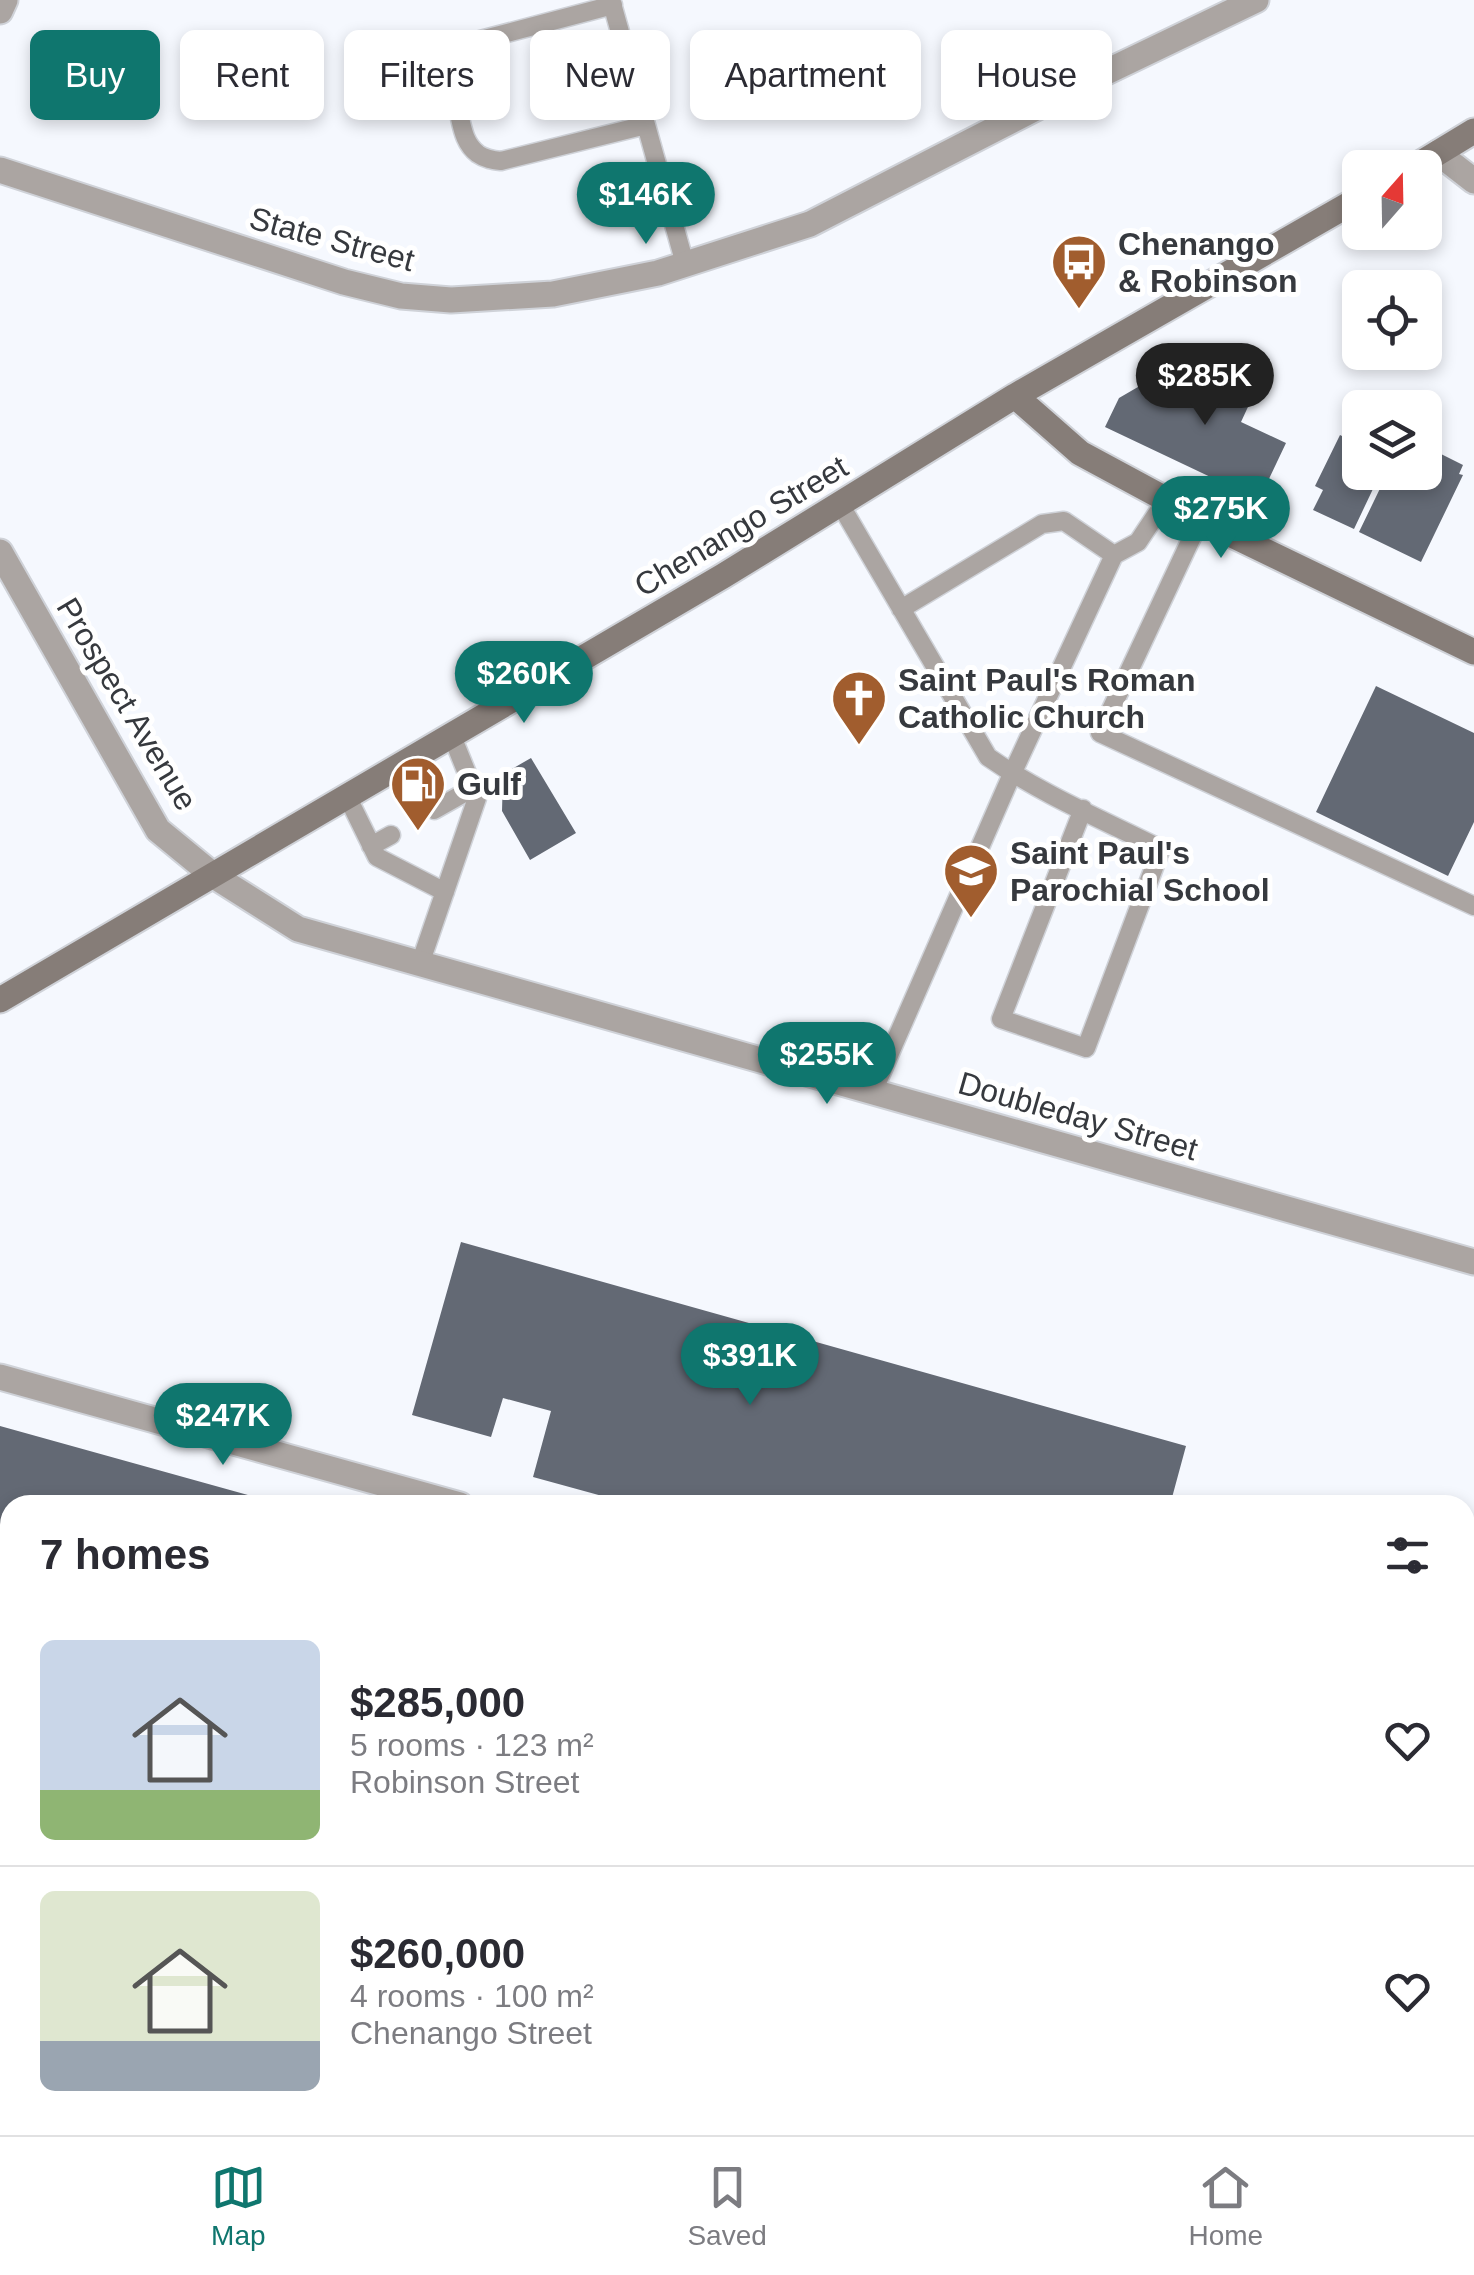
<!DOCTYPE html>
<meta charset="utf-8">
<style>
:root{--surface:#fff;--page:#f2f2f3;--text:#2b2b33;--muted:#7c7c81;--line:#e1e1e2;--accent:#0f766e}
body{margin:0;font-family:Arial,sans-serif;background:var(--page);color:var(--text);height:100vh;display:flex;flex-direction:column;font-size:38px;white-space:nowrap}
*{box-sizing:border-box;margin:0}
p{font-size:32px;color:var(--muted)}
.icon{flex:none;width:55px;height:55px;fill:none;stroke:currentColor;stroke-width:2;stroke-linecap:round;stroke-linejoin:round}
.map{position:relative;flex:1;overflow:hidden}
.drawer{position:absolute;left:0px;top:1495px;width:1475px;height:640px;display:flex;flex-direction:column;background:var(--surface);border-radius:30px 30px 0 0;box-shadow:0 5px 15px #0003}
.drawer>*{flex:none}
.top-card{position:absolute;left:30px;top:30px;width:1415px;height:90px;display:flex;gap:20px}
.needle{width:65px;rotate:20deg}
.buttons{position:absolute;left:1342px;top:150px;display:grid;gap:20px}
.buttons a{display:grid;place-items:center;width:100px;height:100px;border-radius:15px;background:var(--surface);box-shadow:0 5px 15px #0003;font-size:50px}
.price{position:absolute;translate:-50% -85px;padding:0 22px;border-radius:35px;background:var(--accent);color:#fff;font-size:32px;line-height:65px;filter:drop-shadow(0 2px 5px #0008)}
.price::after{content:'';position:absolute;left:50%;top:60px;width:30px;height:22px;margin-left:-15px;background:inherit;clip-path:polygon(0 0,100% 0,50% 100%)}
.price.selected{background:#222;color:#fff}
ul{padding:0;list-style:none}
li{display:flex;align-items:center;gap:30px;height:250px;padding:0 40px}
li+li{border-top:2px solid var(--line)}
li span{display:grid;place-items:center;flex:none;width:280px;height:200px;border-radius:15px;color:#555}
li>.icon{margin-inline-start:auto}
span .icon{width:120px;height:120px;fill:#fffc;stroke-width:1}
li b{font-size:42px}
h2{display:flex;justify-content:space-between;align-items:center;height:120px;padding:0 40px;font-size:42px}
.tag{padding:0 35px;border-radius:15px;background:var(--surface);box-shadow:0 5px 15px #0003;font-size:35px;line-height:90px}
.tag.selected{background:var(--accent);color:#fff}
.tab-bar{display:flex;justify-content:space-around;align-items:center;height:140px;border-top:2px solid var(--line);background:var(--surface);font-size:28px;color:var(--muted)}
.tab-bar a{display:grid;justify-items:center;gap:5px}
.tab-bar .selected{color:var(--accent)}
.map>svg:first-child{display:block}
.building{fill:#636974}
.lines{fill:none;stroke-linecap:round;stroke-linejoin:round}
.lane-casing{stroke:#cfd2d8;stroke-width:21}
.street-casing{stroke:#cfd2d8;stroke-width:29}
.secondary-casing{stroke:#cfd2d8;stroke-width:29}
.lane{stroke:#aba5a2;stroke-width:18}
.street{stroke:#aba5a2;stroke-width:25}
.secondary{stroke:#867d78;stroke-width:25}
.labels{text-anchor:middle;stroke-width:10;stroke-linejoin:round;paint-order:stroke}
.street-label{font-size:32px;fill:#36393e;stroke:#fff}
.poi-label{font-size:32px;font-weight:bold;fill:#36393e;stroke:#fff;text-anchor:start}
</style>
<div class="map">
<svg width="1474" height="2135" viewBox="0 0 1474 2135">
<rect width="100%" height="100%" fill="#f5f8fe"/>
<!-- building -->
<path class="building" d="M1243,346L1270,359L1241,422L1286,443L1259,500L1105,427L1119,398L1150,380L1212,410Z
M1340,435L1360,445V472H1381L1354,529L1313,510L1323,490L1315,486Z
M1425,446L1463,465L1459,474L1463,475L1421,562L1359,532L1388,472H1425Z
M1376,686L1474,733V822L1448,876L1316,812Z
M531,758L576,833L530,860L502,811L503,774Z
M461,1242L1186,1446L1170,1505H635L533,1477L551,1411L503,1398L491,1437L412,1415Z
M0,1426L280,1504V1505H10V1597L0,1594Z"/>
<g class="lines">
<!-- lane casing -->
<g class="lane-casing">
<path id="lane" d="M611,0L685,264
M613,5L473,42C449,65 452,88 460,118C463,132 466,145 478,154C485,159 493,160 501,161L646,125
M840,504L988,757C1041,794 1103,820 1161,849L1086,1048L1001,1019L1083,809
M1201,518L1100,733L1474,906
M901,609L1042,524L1064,521L1114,555
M348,798L377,857L445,892
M434,810L473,788
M371,846L391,835
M420,964L477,798L452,736
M873,1092L1012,774L1114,555L1138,542L1166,500
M1465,1884L1474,1887
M1464,2125L1474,2128"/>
</g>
<!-- street casing -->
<g class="street-casing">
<path id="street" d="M0,11L5,0
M1438,153L1474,181
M0,170L344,282L401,296L451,300L553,294L658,273L810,224L1098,76L1256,0
M0,552L158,830L214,876L298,929L1474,1262
M0,1377L460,1505
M1465,1783L1474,1785"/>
</g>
<!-- secondary casing -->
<g class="secondary-casing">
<path id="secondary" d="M1413,168L1474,131
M1015,396L1080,453L1232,535L1474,652
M0,1000L723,576L1015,396L1360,198"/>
</g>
<!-- lane -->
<use href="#lane" class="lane"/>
<!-- street -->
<use href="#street" class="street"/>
<!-- secondary -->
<use href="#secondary" class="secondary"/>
</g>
<!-- icons -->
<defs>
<g id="bus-pin" transform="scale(2.875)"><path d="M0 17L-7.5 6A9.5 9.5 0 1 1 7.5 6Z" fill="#a15d2e" stroke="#fff"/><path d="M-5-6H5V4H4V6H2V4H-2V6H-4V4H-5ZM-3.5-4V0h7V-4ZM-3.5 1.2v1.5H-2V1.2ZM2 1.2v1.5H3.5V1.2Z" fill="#fff"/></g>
<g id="church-pin" transform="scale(2.875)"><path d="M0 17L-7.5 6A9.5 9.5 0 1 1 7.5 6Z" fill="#a15d2e" stroke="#fff"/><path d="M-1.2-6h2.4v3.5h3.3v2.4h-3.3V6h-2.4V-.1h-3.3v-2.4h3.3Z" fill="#fff"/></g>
<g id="fuel-pin" transform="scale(2.875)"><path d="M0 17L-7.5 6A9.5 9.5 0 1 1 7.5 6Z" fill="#a15d2e" stroke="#fff"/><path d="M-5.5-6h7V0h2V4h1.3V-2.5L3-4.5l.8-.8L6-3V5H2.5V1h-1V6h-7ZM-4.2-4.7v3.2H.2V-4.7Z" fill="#fff"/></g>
<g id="school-pin" transform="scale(2.875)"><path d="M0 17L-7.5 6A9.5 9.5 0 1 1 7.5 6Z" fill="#a15d2e" stroke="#fff"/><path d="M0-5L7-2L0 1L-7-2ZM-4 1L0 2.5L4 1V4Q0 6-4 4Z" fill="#fff"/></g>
</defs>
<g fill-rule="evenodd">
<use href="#bus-pin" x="1079" y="262"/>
<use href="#church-pin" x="859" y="698"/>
<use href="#fuel-pin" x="418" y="784"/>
<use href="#school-pin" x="971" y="871"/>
</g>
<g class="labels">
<!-- street labels -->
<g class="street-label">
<text transform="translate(332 239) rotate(15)" y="11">State Street</text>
<text transform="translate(741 526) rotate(-31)" y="11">Chenango Street</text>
<text transform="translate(127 704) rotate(59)" y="11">Prospect Avenue</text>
<text transform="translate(1078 1116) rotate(16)" y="11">Doubleday Street</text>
</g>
<!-- poi labels -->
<g class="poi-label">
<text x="1118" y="255">Chenango<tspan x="1118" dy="37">&amp; Robinson</tspan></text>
<text x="898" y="691">Saint Paul's Roman<tspan x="898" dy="37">Catholic Church</tspan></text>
<text x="457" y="795">Gulf</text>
<text x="1010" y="864">Saint Paul's<tspan x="1010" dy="37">Parochial School</tspan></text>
</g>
</g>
</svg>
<div class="buttons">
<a><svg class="needle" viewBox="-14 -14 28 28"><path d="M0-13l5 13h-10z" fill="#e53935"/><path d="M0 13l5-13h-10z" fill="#7c7c81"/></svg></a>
<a><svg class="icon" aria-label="locate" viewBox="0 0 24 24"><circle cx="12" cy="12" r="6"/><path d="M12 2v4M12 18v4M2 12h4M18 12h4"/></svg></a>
<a><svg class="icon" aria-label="layers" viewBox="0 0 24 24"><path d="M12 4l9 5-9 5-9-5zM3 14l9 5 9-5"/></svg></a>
</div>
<b class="price" style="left:646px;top:247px">$146K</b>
<b class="price selected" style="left:1205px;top:428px">$285K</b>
<b class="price" style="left:1221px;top:561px">$275K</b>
<b class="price" style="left:524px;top:726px">$260K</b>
<b class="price" style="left:827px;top:1107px">$255K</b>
<b class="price" style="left:750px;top:1408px">$391K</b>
<b class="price" style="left:223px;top:1468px">$247K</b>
<div class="top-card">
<a class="tag selected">Buy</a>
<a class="tag">Rent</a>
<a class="tag">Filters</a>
<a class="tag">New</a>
<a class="tag">Apartment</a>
<a class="tag">House</a>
</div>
<section class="drawer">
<h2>7 homes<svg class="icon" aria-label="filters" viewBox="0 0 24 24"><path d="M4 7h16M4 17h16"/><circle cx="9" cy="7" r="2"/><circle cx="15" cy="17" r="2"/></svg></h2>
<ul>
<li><span style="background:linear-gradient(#c9d6e8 75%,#8fb573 0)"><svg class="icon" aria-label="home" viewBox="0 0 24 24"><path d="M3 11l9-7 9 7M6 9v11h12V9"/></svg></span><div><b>$285,000</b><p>5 rooms · 123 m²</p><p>Robinson Street</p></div><svg class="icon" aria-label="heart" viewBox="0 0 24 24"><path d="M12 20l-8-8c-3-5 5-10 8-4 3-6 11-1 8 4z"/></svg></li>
<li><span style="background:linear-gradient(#dfe7d0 75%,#9aa5b1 0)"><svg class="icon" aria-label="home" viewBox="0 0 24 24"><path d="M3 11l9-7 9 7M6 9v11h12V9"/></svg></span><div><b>$260,000</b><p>4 rooms · 100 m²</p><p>Chenango Street</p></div><svg class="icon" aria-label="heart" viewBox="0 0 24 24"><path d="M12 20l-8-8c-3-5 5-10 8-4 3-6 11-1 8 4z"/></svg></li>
</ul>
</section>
</div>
<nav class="tab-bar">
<a class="selected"><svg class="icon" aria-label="map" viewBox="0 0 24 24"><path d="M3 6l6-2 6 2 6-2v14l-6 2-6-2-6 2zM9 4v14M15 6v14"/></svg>Map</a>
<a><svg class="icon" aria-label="saved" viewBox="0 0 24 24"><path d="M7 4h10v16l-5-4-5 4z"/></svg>Saved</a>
<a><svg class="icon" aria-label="home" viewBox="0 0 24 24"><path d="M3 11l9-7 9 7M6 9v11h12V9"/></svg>Home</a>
</nav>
